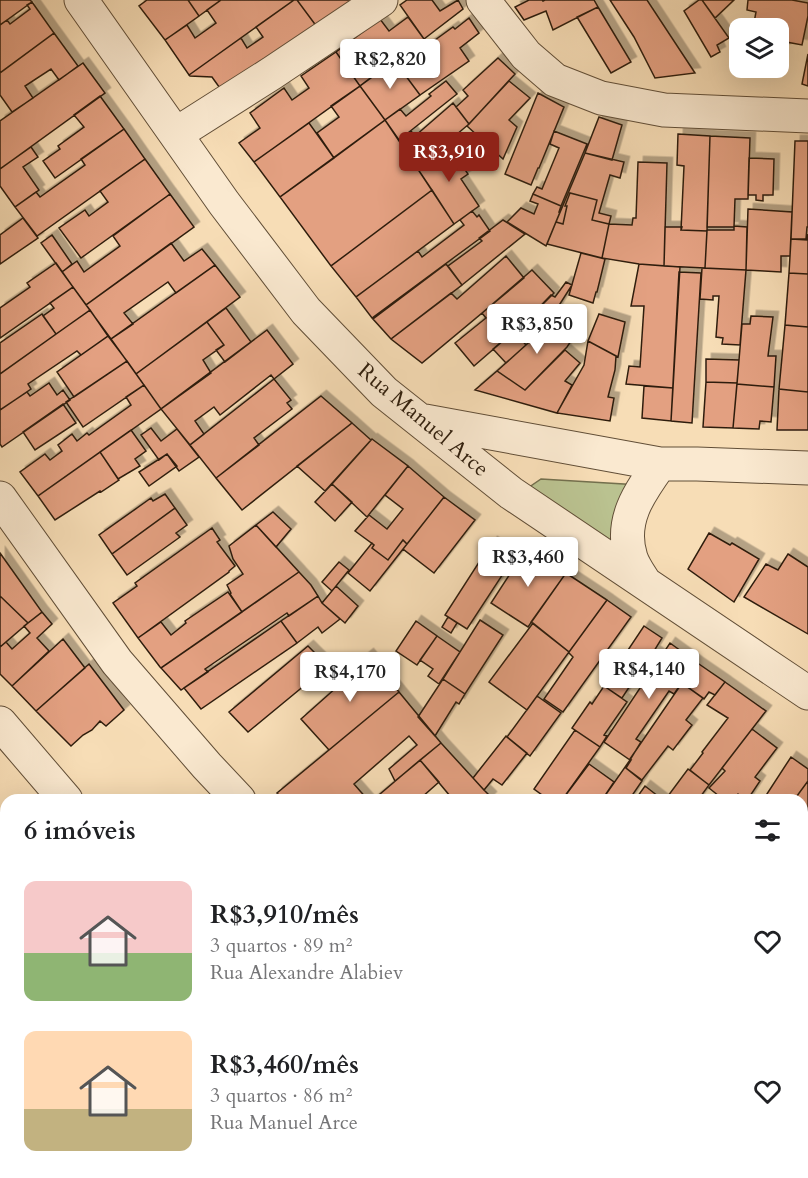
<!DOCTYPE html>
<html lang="pt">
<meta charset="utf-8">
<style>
:root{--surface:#fff;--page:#f2f2f2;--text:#202124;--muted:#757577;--accent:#8f2418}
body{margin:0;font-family:Cardo,serif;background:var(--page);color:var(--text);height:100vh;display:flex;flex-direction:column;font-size:22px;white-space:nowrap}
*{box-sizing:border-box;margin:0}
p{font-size:20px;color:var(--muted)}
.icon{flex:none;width:33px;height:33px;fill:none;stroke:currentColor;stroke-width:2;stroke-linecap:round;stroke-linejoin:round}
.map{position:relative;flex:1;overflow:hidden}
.side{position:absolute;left:0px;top:794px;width:808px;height:386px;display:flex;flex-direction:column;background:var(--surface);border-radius:18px 18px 0 0;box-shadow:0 6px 24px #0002}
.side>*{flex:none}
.fabs{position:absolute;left:729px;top:18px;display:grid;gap:12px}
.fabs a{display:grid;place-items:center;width:60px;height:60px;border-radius:12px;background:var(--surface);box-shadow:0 6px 24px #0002;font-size:30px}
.price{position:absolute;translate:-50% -51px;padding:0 14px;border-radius:6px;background:#fff;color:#222;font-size:20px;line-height:39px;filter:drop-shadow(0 2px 3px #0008)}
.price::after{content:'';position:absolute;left:50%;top:36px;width:18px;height:14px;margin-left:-9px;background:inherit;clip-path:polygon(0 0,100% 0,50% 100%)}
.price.current{background:var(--accent);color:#fff}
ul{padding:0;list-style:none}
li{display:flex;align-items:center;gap:18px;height:150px;padding:0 24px}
li span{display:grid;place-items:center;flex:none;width:168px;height:120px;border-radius:12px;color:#555}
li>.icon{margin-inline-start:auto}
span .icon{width:72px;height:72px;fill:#fffc;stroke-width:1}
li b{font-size:26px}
h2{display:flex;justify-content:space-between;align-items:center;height:72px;padding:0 24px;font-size:26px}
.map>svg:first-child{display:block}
.green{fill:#bac290;stroke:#74704e;stroke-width:1.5}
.building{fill:#e3a081;stroke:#2f1e0d;stroke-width:1.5;filter:url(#shadow)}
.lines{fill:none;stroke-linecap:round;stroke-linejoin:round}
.street-casing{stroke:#614e37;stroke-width:35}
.street{stroke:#fae9d0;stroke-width:33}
.labels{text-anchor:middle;stroke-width:6;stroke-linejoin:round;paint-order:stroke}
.street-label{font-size:22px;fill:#2f1e0d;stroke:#fae9d0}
</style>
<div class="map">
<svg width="808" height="1178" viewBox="0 0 808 1178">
<defs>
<filter id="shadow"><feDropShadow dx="5.5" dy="-5.5" stdDeviation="0" flood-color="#0004"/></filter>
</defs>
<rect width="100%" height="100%" fill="#f7ddb6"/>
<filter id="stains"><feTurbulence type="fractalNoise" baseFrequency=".00333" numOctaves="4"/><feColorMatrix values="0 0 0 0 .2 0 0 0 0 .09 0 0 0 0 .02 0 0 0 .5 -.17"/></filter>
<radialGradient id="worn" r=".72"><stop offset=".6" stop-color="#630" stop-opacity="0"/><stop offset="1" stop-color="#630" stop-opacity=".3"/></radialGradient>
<!-- green -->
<path class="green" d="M541,479L640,485L619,556L525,490Z"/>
<!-- building -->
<path class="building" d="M0,0H30L32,2L0,25Z
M147,0H188L199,16L165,40L139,6Z
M188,0H221L199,16Z
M221,0H294L189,75L165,40L187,25L195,38L216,23L207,10Z
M294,0H297L320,31L227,98L212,77L190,76L189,75L241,38L247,48L263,37L256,27Z
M297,0H364L320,31Z
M407,0H432L440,11L458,0L463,9L424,39L400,5Z
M529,0H542L543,1L545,0H594L598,7L553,30L546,11L524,20L515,7Z
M610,0H647L695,73L655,78L634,37Z
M699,0H702L729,38L717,45L720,52L711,57L684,11Z
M702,0H734L715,18Z
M748,0H792L808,3V16L802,45L786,42L785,49L778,48V28H753L756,12L747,10Z
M32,2L54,33L0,73V25L7,20L10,24L30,9L27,5Z
M598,7L631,62L611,73L577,17Z
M408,17L424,39L360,86L336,52L380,19L389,31Z
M469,18L479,33L460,48L469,61L420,95L394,60L409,50L413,56L453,27L455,29Z
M54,33L78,66L59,80L51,69L25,86L33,98L12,112L0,95V73Z
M336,52L360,86L254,162L239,143L260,128L250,113L284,88L292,100L309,88L301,76Z
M808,54V86L802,84Z
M498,58L515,74L469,124L456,107L468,96L463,90Z
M394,60L420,95L385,120L360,86Z
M83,63L105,93L0,169V121Z
M446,81L457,94L399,140L385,120L400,109L406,116L431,96L429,94Z
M509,81L530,98L509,120L517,127L503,159L467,126Z
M360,86L385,120L334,158L317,133L339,117L331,106Z
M538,93L564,107L539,168H538L531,185L505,174Z
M100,96L124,129L55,178L43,161L60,149L58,146L84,127L74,115Z
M453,103L469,124L417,168L399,140L411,131L415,136Z
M599,117L622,125L612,160L585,153Z
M385,120L432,190L331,266L280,197Z
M309,123L334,158L280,197L254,162Z
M124,129L145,159L37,236L15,207L36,192L40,197L85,165L81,159Z
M554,131L587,144L561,206L533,194L537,187L542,189L559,148L550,144Z
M678,134L710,136L707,231L681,230L684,166L677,165Z
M710,136L750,138L748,199H735L734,227H707Z
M795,141H808V227H807L806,239H791Z
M447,143L468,174L461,179L479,206L454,224L417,168Z
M31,147L38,157L23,167L39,190L15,207L0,186V169Z
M585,153L624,162L620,178L610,175L599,213L611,216L609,224L592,220L597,200L570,193L565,206H567L563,224L556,222Z
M749,158L774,159L773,195H763V201L756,200V195H748Z
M145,159L170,194L81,258L59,228L85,210L89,216L108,202L100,191Z
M638,162L667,163L664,266L639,264L602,258L609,224L632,225L633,218H636Z
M432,190L454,224L356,297L331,266Z
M570,193L597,200L592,220L609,224L602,258L547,244L556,222L563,224L567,206H565Z
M170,194L194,227L86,305L62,272L77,261L84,272L120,246L113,236Z
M533,194L561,206L559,212H560L546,246L507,222L521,208L534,214L538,204L530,201Z
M748,209L792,212L790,256H781V272L746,270Z
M472,211L477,217L479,215L490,231L372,318L356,297L418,251L422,257L464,225L460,220Z
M23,218L38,238L0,264V235Z
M503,220L525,234L462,285L448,266L482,241L479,238Z
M734,226L747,227L746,270L705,268L707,230H734Z
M665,227H682L681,230L707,231L705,268L664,266Z
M808,234V274L789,273L791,239L807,240Z
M52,235L72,264L62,272L41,243Z
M171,243L184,261L202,249L215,265L176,293L168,282L124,313L133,324L111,339L86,305Z
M581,253L605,259L597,292H596L593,303L569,295Z
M506,256L524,278L422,363L391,339L451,293L457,299Z
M56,263L73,287L0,338V308L30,287L27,283Z
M446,264L462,285L391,339L373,319Z
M639,264L680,267L673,388L626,384L629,366L640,367L644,306H631Z
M215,265L240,297L136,374L111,339Z
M702,268L746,270L740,345L722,344L723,338L716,337L719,296H713V300L700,299Z
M532,270L554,293L528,319L474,366L455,343L486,318L482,313Z
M679,272L701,273L692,423L671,421Z
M789,273L808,274V327L785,325Z
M566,282L572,285L551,318L541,331L528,319L551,295L555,297Z
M73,287L90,310L56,334L43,316L54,308L50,303Z
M226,308L251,342L225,362L216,350L224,345L207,322Z
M90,310L108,336L81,355L77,351L28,384L31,389L0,410V374Z
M42,314L56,334L0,374V343Z
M599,314L625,322L618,357L588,341Z
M751,316L773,317L768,356H776L774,387L737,384L742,324H750Z
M551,318L573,338L567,347L525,390L497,371L537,335Z
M207,322L224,345L203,360L211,373L161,409L136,374Z
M785,325L808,327V392L779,389Z
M267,330L293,364L274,379L271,375L220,415L214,407L195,421L204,434L190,445L161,409Z
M514,331L526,345L506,363L493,349Z
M108,336L127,361L74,397L57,372Z
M588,341L616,356L615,370L608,397L614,398L610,421L557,413L584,365Z
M565,350L580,363L565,381L572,385L557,413L475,390L497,371L525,390Z
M706,359L739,360L737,383L706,382Z
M127,361L144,385L83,427L66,402Z
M274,379L291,400L287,403L292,409L254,438L259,445L216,478L190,445Z
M706,382L737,383L733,428L703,427Z
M49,383L57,395L63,390L70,400L2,447L0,444V410L27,392L30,396Z
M737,384L774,387L771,422L760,421L759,429L733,428Z
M144,385L161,409L38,496L20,472L45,454L50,460L62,451L58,445L72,434L77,441L87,433L89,435L131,405L126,397Z
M644,386L673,388L671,421L642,418Z
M779,389L808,392V430H777Z
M321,396L352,423L242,510L216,478Z
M63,404L76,423L35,450L23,432Z
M352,423L371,440L325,491L297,466Z
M151,428L161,441L177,429L199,457L179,471L167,454L159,460L141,435Z
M131,430L146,451L135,459L140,466L118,479L100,452Z
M372,439L408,466L367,517L332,484Z
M100,452L119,480L101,492L100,491L55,520L38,496Z
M167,454L177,466L149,486L139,472Z
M408,466L444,497L407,544L403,540L388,560L372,548L374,545L355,531L369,515L387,529L403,509L385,495Z
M332,484L352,502L335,521L315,502Z
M165,494L175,508L112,554L99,535L151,498L153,501Z
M444,497L475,520L434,573L403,549Z
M175,508L187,525L176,533L180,537L127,575L112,554Z
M273,512L291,529L276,547L256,525Z
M256,525L299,572L242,612L230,594L231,593L227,585L243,574L233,559L229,546Z
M212,528L220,540L217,542L235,566L229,571V572L138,638L113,603L137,586L135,583Z
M709,533L730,545L732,543L759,559L734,602L688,569Z
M403,540L407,544L370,591L348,573L372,543L374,545L372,548L388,560Z
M492,542L514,557L467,629L445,615Z
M527,548L566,573L528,627L491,603Z
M0,553L42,612L28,623L0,596Z
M788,554L808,567V634L744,597L766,564L778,570Z
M339,562L349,570L332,591L322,582Z
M299,572L311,585L318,596L289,616L287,613L205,669L208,672L181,690L161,668Z
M566,573L607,600L569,652L531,622Z
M336,586L358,606L345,623L322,603Z
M228,592L242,612L161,668L160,667L138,638L161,622L171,635L186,623L185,621Z
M0,596L28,623L0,647Z
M318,596L322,603L340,619L322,633L318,627L297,643L281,621Z
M607,600L631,617L563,712L544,699L573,657L569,653V652Z
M42,612L52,624L37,638L49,651L12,686L0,674V647L6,642L12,649L30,633L24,626Z
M448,617L457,623L451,633L442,627Z
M480,620L503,635L465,694L443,679Z
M281,621L297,643L201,709L184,688Z
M416,621L437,636L417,665L396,651Z
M533,623L569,652L527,710L489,682Z
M644,626L662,638L654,651L661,656L653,668L645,663L622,698L604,686Z
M437,636L460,652L439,684L428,676L433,669L420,660Z
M63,639L85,668L36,711L12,686Z
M670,643L696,662L674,694L669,691L636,739L641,742L630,760L604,742Z
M308,646L328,666L248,732L229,712Z
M368,654L399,692L329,750L301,719L346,679L343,675Z
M696,662L725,682L715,695L709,692L704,699L682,683Z
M89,664L124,710L106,726L100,721L92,730L83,735L71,746L36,711Z
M443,679L465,694L459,704L456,702L435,736L418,717Z
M725,682L766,711L709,785L690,770L703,753L702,752L728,718L707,705Z
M682,683L703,698L686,720L692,725L673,750L668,746L642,780L626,768L631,760L630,759Z
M604,686L627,702L604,735L607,736L600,747L572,728L590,702L592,704Z
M399,692L441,743L395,781L389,769L417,745L409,736L354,784L368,800H285L277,793Z
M537,696L561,713L530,756L507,737Z
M752,729L777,748L755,777L760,781L748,799L744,795L742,797L738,794L734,800H724L709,788L725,771L722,768Z
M575,730L600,747L562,800H549L534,789Z
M506,736L527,753L502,785L493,779L484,790L473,778Z
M441,743L484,790L491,797L488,800H445L450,796L420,760Z
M791,757L808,769V781L794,800H763Z
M420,760L439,782L421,798L420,800H373Z
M630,760H631L626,768L642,781L629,800H602Z
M589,764L614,782L602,800H562Z
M688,769L709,785L698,800H665Z
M808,781V849L804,855L806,857L802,862V800H794Z
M645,786L663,800H635Z
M0,870L6,871V885L0,893Z
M808,876V913L805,918L802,916V883Z
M6,885V924L0,919V893Z
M805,918L808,920V954L802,960V920Z
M6,942V981L0,989V949Z
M806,962L808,964V1011L802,1007V967Z
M6,990V1025L0,1020V1000L5,995L3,993Z
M802,1007L808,1011V1055L802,1061Z
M6,1032V1060L0,1055V1040Z
M174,1173H239L235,1178H180Z
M239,1173H292L288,1178H235Z
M319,1173H347L343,1178H314Z
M358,1173H380L386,1178H354Z
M397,1173H436L432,1178H393Z
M436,1173H471L467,1178H432Z
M476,1173H513L509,1178H472Z"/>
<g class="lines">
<!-- street casing -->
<g class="street-casing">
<path id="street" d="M81,0L224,203L306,311L384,392L511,493L808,693
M483,0L526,55L555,80L601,98L664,110L808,116
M176,134L272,73L381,0
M425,421L660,464H697L808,468
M0,498L117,662L207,766L239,800
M645,583C640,575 634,567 631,558C619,521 639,493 660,464
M0,723L66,800
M0,829L6,830
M0,1098L6,1103
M91,1173L97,1178
M677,1173L683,1178"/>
</g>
<!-- street -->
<use href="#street" class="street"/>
</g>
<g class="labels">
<!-- street labels -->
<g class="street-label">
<text transform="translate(424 419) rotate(40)" y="8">Rua Manuel Arce</text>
</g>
</g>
<rect width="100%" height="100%" filter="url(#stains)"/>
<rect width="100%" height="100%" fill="url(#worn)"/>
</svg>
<div class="fabs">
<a><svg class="icon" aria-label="layers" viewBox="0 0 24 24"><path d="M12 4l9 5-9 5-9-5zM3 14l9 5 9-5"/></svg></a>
</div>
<b class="price" style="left:390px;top:90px">R$2,820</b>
<b class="price current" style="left:449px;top:183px">R$3,910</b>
<b class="price" style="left:537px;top:355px">R$3,850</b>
<b class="price" style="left:528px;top:588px">R$3,460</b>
<b class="price" style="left:649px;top:700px">R$4,140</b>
<b class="price" style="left:350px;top:703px">R$4,170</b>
<section class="side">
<h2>6 imóveis<svg class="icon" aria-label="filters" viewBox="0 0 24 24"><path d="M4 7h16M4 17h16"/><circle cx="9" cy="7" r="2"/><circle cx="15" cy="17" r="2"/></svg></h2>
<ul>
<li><span style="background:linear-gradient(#f6c9c9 60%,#8fb573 0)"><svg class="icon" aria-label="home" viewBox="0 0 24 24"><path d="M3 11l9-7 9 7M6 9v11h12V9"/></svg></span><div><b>R$3,910/mês</b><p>3 quartos · 89 m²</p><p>Rua Alexandre Alabiev</p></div><svg class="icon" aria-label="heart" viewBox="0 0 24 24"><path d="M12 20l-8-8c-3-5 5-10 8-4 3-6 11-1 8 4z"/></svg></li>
<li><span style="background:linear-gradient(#ffd9b3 65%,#c2b280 0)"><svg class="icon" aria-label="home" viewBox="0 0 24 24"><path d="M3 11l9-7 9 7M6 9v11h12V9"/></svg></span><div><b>R$3,460/mês</b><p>3 quartos · 86 m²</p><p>Rua Manuel Arce</p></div><svg class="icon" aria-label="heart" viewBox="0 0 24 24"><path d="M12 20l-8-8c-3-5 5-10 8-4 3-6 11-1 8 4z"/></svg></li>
</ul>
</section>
</div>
